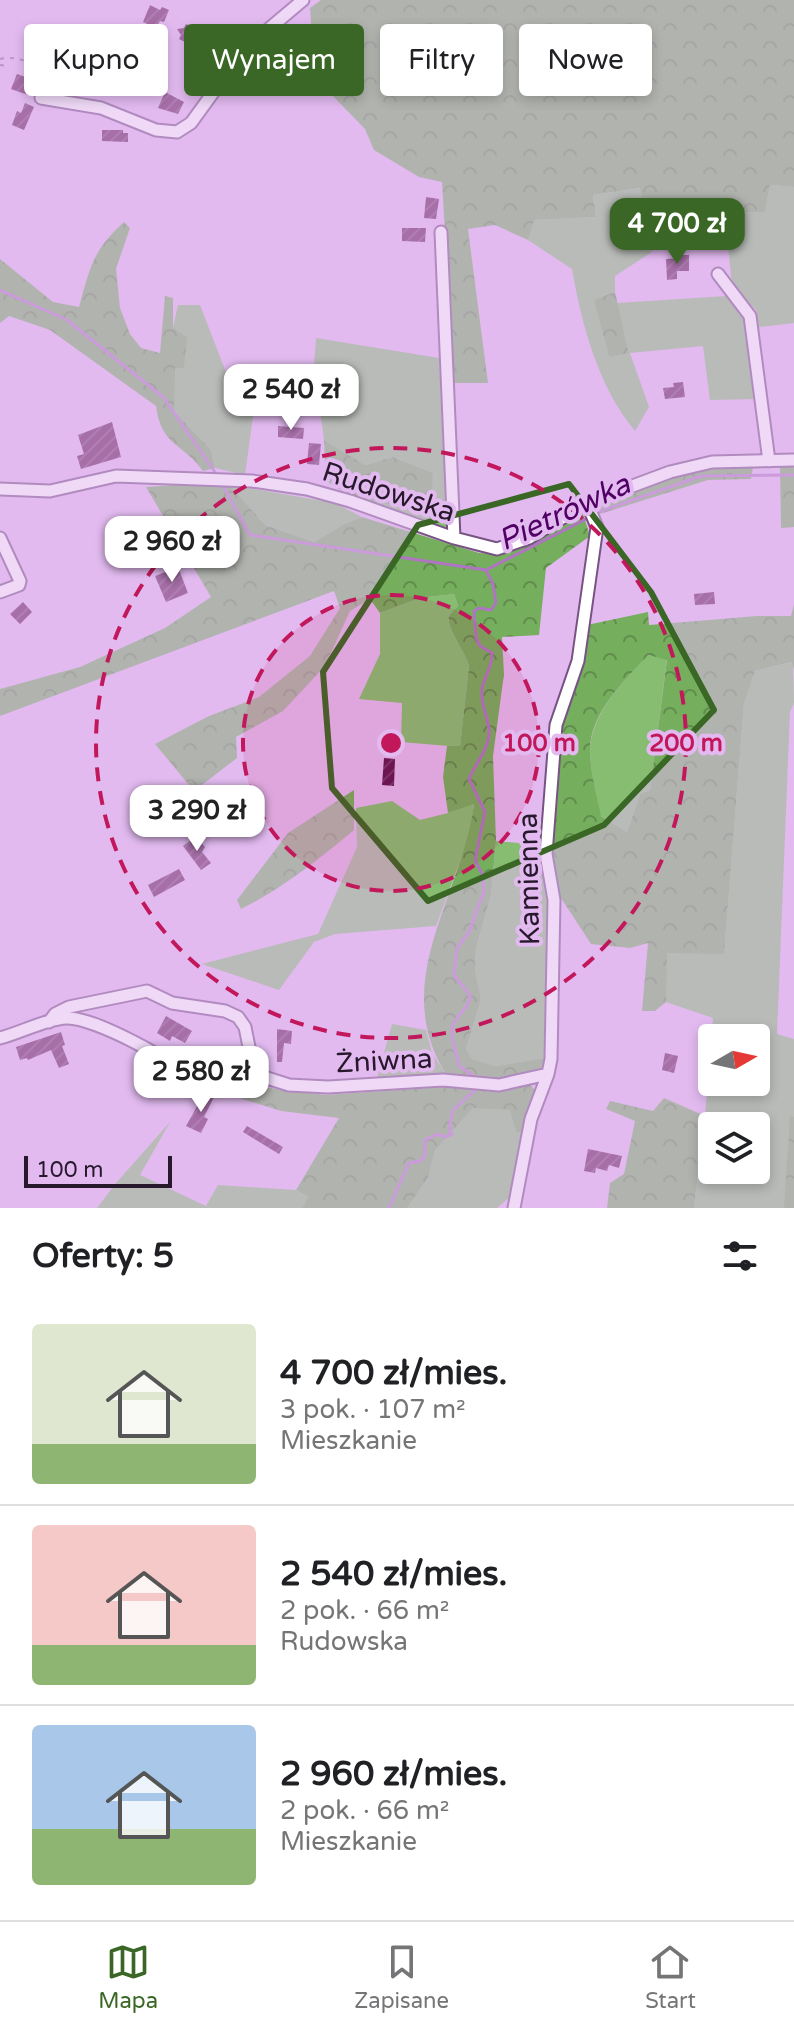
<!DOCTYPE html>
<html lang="pl">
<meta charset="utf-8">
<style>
:root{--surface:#fff;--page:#f6f6f6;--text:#202124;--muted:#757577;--line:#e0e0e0;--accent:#3a6725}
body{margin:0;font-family:"Varela Round",sans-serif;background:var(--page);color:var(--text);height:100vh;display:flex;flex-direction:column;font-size:30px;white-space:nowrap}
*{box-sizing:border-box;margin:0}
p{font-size:26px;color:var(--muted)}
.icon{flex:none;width:44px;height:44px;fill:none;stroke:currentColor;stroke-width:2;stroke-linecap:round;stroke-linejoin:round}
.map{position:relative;height:1208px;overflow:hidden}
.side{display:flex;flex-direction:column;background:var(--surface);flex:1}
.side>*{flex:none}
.guide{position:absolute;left:24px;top:24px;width:746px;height:72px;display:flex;gap:16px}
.needle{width:52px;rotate:81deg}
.fabs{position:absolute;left:698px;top:1024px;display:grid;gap:16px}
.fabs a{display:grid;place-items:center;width:72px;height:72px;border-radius:8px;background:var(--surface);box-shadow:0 4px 12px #0003;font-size:40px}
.scale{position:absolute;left:24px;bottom:20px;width:148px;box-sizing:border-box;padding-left:8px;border:4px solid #27182c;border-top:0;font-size:22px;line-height:28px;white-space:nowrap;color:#27182c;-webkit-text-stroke:6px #e2baf0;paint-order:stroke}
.price{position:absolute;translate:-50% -68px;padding:0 18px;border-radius:16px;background:#fff;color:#222;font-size:26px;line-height:52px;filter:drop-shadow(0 2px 4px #0008)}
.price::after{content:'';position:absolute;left:50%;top:48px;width:24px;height:18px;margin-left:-12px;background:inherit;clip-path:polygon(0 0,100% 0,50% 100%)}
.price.on{background:var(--accent);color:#fff}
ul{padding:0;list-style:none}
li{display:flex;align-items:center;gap:24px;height:200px;padding:0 32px}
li+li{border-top:2px solid var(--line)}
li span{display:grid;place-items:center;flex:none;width:224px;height:160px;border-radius:8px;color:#555}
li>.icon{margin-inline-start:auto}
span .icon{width:96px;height:96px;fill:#fffc;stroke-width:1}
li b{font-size:34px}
h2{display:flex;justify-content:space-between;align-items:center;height:96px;padding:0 32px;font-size:34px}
.tag{padding:0 28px;border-radius:8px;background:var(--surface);box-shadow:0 4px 12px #0003;font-size:28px;line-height:72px}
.tag.on{background:var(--accent);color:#fff}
.dock{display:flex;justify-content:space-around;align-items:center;height:112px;border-top:2px solid var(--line);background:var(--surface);font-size:22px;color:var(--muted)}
.dock a{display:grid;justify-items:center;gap:4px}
.dock .on{color:var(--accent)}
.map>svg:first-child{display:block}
.green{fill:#86bd71;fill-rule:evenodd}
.forest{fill:url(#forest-crowns);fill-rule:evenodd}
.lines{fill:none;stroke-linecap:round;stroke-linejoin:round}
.stream{stroke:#af75c3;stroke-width:3}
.building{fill:url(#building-hatch)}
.minor-casing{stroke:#775383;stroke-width:15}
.path{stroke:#876b90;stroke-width:2;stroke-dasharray:4 6;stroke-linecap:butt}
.minor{stroke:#fff;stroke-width:11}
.marked{fill:none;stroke:#3a6725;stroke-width:6;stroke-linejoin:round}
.ring{fill:none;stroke:#c2185b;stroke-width:4;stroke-dasharray:14 10}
.labels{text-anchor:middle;stroke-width:8;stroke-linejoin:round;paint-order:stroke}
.street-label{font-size:28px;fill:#27182c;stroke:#e2baf0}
.water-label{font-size:30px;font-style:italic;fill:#500065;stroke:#e2baf0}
.centre{fill:#c2185b;stroke:#e2baf0;stroke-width:4}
.ring-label{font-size:24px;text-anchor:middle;font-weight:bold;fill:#c2185b;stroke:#e2baf0;stroke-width:8;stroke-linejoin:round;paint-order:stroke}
</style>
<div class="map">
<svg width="794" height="1208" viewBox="0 0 794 1208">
<defs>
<pattern id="forest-crowns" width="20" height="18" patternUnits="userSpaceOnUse" patternTransform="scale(2)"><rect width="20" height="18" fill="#75ae5d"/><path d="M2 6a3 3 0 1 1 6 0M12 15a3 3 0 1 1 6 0" fill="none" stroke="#608d4d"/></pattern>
<pattern id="building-hatch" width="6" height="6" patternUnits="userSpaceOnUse" patternTransform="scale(2)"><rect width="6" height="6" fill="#601551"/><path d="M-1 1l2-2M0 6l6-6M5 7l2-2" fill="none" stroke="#733667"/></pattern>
</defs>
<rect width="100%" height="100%" fill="#e2baf0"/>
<!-- green -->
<path class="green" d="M770,185L794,187V323L759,327L756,310L732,286L725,213L765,212Z
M641,188L652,252L615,276V292L595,301L609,357L629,352L617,303L727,296L744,320L756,399L710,400L703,346L630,353L649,407L635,431C598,386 582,326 572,269L528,240L533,220L596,217L593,195Z
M178,305H200L229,380L240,393L257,387L245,475L215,468L211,450L174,411L173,328Z
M316,338L439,358L447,530L352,497L432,512L433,473L393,457L365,465L324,440L314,366Z
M230,485L335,503L362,517L344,524L314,542L265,525Z
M454,594L458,606C455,609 451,612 449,616C445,626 466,653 469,666L460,747L401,742L402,703L359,699L380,654V613L420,598Z
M647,655L667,659L650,790L640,794L627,832L600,815C597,796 591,774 590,754C589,715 623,682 647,655Z
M793,662L794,703L790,712L777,1034L794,1039V1208H694L705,1116L713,1018L666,1002V953H724L744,704L755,671ZM712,1038H756V1082H712ZM712,1126H756V1170H712Z
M392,801L420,820L448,813L474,803L470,834L436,926L335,934L314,942L279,990L202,964L318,934L357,847L356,808Z
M496,841L539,845L549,899L544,1058L496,1066L472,1059L466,1049L481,999L475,970L476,948L491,895Z
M392,1024L426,1030L432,1053L447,1076L377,1078Z
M481,1107L511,1110L516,1132H523L510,1197L497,1208H407L428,1178L435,1151L473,1108Z
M170,1122L140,1175L206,1206L218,1185L296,1190L308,1197L302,1208H97L116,1183Z"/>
<!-- forest -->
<path class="forest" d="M321,0H794V187L770,185L765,212L646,215L640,188L593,195L596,217L534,220L528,240L495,225L468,229L488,383H454L442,182L419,177L374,150L365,129L328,91L313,50L310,8Z
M124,222L130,228L116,269L120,308L130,334L141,348L160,353L165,296L173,298V328L187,337L184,368H175L174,411L211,450L215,468L203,471C182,442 161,446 156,406L50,330L9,316L0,323V259L53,302L79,307C90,268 92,251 124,222Z
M615,292L629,353L609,357L594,300Z
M324,440L365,465L393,457L433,473L432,513L352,497L326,481Z
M794,465V527L781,528L780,466Z
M710,467H753L751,479L708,480L600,514L597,505L670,477Z
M192,484L230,485L265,525L314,542L344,524L362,517L479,553C520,556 550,534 583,514L590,536L546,568L539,635L502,637L504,674L493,756L496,841L491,895L476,948L475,970L481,999L466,1049L472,1059L496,1066L544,1058L543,1070L498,1080L447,1076C387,981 462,898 474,804L448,813L443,777L447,746H460L469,666C466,653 445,626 449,616C451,612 455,609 458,606L454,594L420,598L380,613L370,599L350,611L325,666L283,711L236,737L237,758L194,791L155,744L209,716L259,697L310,656L340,608L334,591L0,716V689L80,667L165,628L211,597L146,487Z
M794,604V670L792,662L755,671L744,704L724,954L667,953L666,1002L655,1011H642L648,943L630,948L591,944L559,895L552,854L561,727L583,667L587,625L648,612L649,625L757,616H791ZM648,655L667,660L650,790L640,794L627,832L601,816C597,796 591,774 590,754C588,715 623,682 648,655Z
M354,790V830C318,860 283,888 241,909L237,900L288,833Z
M215,1081L325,1095L442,1087L498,1090L529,1084L535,1090L523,1132H516L510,1110L473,1108L435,1151L428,1178L407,1208H302L308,1197L296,1190L339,1118L281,1111L217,1091Z
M664,1098L705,1116L694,1208H607L610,1183L624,1174L635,1121L606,1109L610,1101L653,1111Z
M790,1116L794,1117V1208H784Z"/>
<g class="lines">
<!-- stream -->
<path class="stream" d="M0,290L67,320L163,397L217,475
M222,484L250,535L486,570
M596,513L701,476L794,475
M486,570L590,517
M474,1076L459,1066C457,1054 450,1038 452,1028C455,1014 469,1011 470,995L454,975L457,948L469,932L484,891L482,874L475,860L485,812L469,779C475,764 489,749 489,732C489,717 480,705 482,689C484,677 493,665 492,653L480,646L476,638L474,611L479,608L491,610L496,603L493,584L486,570
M389,1208L409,1163L420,1161L425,1155V1140L438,1134L445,1137L452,1134L449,1129L453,1110L475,1090"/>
</g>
<!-- building -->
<path class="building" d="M150,5L160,10L162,7L169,10L164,22L160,21L156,28L143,22Z
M186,24L200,30L191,45L179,39L181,35L177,29L184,28Z
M218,38L232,45L224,59L211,54L213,49L210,44L216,43Z
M17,74L34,80L28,95L11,89Z
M165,92L184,102L178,114L158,108Z
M25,103L34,107L24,130L12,125L17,111L21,113Z
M102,130H123V133H128V142L102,141Z
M426,197L439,199L436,219L424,218Z
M402,228H426L425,242L402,241Z
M679,255H689V271H677V279L667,280L666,259L679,258Z
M683,382L685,397L665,399L663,388L674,387L673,383Z
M112,422L121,457L81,469L77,456L84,454L78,435Z
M278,426L304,428L303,439L278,437Z
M309,443L321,444L319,465L307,464Z
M178,567L188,593L166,602L155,576Z
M714,592L715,604L695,605L694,594Z
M23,602L32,612L20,624L10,614Z
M384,758L395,759L394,786L382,785Z
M194,838L196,842L199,840L205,847L202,852L211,863L201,870L183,846Z
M179,869L185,880L154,897L148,885Z
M166,1016L192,1031L185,1043L172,1036L170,1041L157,1033Z
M277,1029L292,1031L291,1044L284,1043L282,1062H277Z
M61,1032L65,1045L62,1046L69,1064L59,1068L51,1050L28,1060L27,1058L20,1060L16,1047Z
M665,1053L678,1056L674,1073L662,1070Z
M205,1092L214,1097L204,1117L208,1119L201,1133L186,1126Z
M247,1126L283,1147L279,1154L243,1132Z
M588,1149L622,1156L619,1168L609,1165L607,1171L596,1168L595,1173L584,1171Z"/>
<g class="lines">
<!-- minor casing -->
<g class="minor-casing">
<path id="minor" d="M41,98L101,108L156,130L177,132L191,123L228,72L258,38L303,0
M441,232L454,538
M718,274L750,316L769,461
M0,489L50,491L116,476L252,481L307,489L350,501L454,538L497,549L529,538L587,503L670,472L712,462L794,460
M0,538L20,581L19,585L0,592
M49,1022L55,1014L69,1007L147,991L172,1003L225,1011L238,1017L245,1027L253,1067L264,1077L289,1085L328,1087L443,1080L499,1085L548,1074
M0,1038C20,1033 46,1019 66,1018C92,1016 182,1064 198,1085
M514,1208L531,1119L548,1074L551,1059L554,900L546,854L556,725L578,661L597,527L587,503"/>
</g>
<!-- path -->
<path class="path" d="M0,59C27,53 57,77 78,94
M0,65L10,66
M204,1077H246"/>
<!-- minor -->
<use href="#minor" class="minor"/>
</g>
<!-- marked area -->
<path d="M0 0H794V1208H0ZM569,484L651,592L714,710L604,825L428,901L332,788L323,672L418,525Z" fill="#e2baf0" fill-opacity=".55" fill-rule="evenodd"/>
<path class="marked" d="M569,484L651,592L714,710L604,825L428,901L332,788L323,672L418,525Z"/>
<!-- distance rings -->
<circle cx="391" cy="743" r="148" fill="#c2185b" fill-opacity=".12"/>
<g class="ring">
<circle cx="391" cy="743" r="148"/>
<circle cx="391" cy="743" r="295"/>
</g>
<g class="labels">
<!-- street labels -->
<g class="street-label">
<text transform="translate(389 491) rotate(18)" y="10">Rudowska</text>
<text transform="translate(528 879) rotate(-91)" y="10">Kamienna</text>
<text transform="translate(384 1060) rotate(-3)" y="10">Żniwna</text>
</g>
<!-- water labels -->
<g class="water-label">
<text transform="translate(564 512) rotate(-25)" y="10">Pietrówka</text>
</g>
</g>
<circle cx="391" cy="743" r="12" class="centre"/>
<g class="ring-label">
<text x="539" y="751">100 m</text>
<text x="686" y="751">200 m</text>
</g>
</svg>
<div class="fabs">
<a><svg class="needle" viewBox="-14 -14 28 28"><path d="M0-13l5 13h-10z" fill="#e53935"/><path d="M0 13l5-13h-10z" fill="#757577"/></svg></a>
<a><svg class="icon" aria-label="layers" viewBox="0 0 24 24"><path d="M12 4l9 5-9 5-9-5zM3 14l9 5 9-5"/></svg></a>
</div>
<div class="scale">100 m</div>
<b class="price on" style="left:677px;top:266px">4 700 zł</b>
<b class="price" style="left:291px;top:432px">2 540 zł</b>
<b class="price" style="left:172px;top:584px">2 960 zł</b>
<b class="price" style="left:197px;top:853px">3 290 zł</b>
<b class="price" style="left:201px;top:1114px">2 580 zł</b>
<div class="guide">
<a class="tag">Kupno</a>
<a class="tag on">Wynajem</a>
<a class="tag">Filtry</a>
<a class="tag">Nowe</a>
</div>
</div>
<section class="side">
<h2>Oferty: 5<svg class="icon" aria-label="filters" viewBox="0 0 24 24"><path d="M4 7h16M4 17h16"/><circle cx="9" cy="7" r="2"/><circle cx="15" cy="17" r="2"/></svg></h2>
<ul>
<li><span style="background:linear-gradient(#dfe7d0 75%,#8fb573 0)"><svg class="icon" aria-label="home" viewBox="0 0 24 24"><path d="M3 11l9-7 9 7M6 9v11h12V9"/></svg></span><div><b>4 700 zł/mies.</b><p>3 pok. · 107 m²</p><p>Mieszkanie</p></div></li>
<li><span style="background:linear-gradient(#f6c9c9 75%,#8fb573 0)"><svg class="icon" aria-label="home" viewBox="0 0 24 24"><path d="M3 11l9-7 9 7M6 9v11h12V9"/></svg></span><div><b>2 540 zł/mies.</b><p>2 pok. · 66 m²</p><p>Rudowska</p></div></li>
<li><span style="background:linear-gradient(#a9c7e8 65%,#8fb573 0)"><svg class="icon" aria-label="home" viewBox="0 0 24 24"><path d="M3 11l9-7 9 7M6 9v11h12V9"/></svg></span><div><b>2 960 zł/mies.</b><p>2 pok. · 66 m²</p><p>Mieszkanie</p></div></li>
</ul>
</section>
<nav class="dock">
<a class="on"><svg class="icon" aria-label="map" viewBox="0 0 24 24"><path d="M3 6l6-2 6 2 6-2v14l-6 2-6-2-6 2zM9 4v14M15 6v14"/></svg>Mapa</a>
<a><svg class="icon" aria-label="saved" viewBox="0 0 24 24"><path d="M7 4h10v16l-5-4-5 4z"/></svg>Zapisane</a>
<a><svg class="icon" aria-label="home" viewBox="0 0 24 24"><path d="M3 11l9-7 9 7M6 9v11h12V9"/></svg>Start</a>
</nav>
